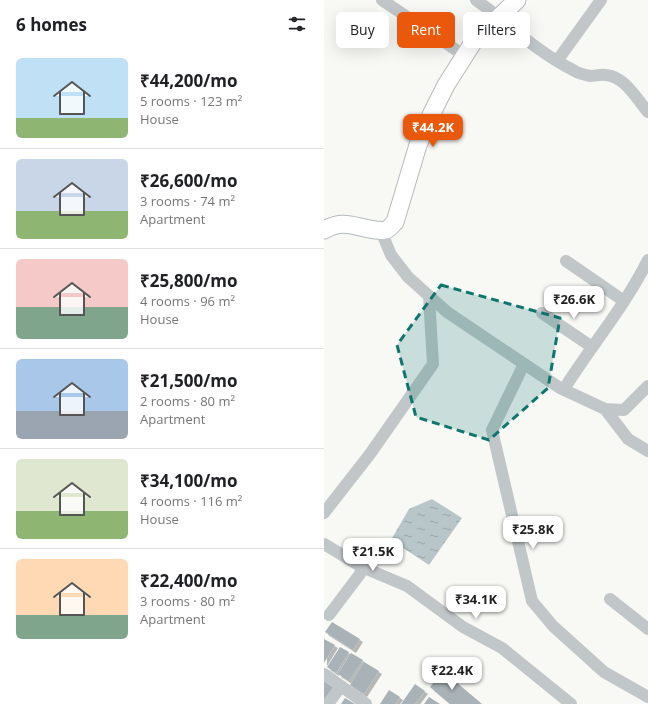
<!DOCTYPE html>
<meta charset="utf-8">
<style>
:root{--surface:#fff;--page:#f6f6f6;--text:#202124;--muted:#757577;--line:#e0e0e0;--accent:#ea580c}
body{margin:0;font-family:"Open Sans",sans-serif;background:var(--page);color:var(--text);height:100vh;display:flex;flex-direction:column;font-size:15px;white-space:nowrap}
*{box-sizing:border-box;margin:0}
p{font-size:13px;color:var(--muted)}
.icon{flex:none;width:22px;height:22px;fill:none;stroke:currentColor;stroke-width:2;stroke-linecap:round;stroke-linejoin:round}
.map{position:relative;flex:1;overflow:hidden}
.drawer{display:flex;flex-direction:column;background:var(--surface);width:324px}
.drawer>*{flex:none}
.guide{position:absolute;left:12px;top:12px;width:252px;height:36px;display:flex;gap:8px}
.price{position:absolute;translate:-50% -34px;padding:0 9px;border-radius:8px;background:#fff;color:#222;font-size:13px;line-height:26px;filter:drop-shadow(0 1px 2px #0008)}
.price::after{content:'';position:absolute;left:50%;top:24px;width:12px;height:9px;margin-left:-6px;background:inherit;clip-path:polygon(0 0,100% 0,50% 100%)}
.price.on{background:var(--accent);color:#fff}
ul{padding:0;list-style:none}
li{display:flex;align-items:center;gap:12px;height:100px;padding:0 16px}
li+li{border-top:1px solid var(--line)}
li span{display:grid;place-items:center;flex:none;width:112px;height:80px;border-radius:6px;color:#555}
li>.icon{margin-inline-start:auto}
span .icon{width:48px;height:48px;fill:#fffc;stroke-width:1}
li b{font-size:17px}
h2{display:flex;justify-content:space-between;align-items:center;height:48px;padding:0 16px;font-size:17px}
.tag{padding:0 14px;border-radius:6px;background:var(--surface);box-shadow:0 4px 16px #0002;font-size:14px;line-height:36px}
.tag.on{background:var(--accent);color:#fff}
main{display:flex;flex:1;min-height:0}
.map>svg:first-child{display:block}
.water{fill:url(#water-ripples)}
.building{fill:#a8b2b7;filter:url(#shadow)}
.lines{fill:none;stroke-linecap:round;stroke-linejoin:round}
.secondary-casing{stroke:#b4babe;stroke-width:19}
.street{stroke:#c1c6c9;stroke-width:12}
.secondary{stroke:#fff;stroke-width:17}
.marked{fill:#0f766e;fill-opacity:0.2;stroke:#0f766e;stroke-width:3;stroke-dasharray:8 5;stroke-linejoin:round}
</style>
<main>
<section class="drawer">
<h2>6 homes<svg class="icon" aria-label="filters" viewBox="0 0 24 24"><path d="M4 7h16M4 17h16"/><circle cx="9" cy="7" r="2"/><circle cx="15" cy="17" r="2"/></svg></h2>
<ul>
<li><span style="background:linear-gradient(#bfe0f5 75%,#8fb573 0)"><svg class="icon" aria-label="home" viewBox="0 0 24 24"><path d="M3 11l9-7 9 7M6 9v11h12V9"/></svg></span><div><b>₹44,200/mo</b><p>5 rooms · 123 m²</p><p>House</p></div></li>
<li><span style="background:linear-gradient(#c9d6e8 65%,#8fb573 0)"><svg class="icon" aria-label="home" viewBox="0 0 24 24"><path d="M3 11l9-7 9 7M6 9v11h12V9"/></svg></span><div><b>₹26,600/mo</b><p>3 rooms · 74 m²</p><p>Apartment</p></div></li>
<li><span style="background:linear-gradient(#f6c9c9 60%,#7fa58c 0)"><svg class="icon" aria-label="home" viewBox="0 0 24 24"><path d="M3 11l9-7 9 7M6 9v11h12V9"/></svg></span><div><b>₹25,800/mo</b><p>4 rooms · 96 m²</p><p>House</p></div></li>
<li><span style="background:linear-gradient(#a9c7e8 65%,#9aa5b1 0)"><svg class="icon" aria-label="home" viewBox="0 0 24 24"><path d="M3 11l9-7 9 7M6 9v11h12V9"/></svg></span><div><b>₹21,500/mo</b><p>2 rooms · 80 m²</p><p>Apartment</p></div></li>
<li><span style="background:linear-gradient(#dfe7d0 65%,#8fb573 0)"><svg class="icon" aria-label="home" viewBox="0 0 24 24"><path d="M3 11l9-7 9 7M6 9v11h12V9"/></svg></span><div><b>₹34,100/mo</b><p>4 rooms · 116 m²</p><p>House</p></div></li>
<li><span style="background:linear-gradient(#ffd9b3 70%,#7fa58c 0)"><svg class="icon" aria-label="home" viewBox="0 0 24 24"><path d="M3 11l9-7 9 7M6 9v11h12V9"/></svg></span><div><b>₹22,400/mo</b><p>3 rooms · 80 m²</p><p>Apartment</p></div></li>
</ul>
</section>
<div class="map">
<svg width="324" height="704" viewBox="0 0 324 704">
<defs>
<pattern id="water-ripples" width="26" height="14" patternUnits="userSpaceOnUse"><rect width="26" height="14" fill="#b8c6c9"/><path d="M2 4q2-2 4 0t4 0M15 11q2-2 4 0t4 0" fill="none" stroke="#99a5a8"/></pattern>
<filter id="shadow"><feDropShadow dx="3" dy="3" stdDeviation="0" flood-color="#0004"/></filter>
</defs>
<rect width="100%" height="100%" fill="#f8f8f5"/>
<!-- water -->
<path class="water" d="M108,499L138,518L105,565L67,540L85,509Z"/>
<!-- building -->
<path class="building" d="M8,622L36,639L29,650L1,632Z
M0,639L11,645L0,663Z
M16,647L25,652L12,673L3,667Z
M27,653L39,660L25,681L14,674Z
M40,662L55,671L40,694L26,685Z
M119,671L158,704H126L106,687Z
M0,681L10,688L0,703Z
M91,684L101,691L91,704H77Z
M65,690L76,697L71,704H56Z
M105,697L116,704H100Z
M21,698L31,704H17Z"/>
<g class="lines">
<!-- secondary casing -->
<g class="secondary-casing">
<path id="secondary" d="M0,230C21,218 31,228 52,230C55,230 59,231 62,230C65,229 68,225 71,222L94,145L107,115L122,85L150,41L193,0"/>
</g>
<!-- street -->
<path class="street" d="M58,0L141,56
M152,0C185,23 212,52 249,70C253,73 261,75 266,76C271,76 276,74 282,75C300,76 313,99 324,112
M233,61L277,0
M57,231L67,255L84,277L123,312L236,388L281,409L300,410L324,386
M242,261L300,301
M218,313L268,347
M200,364L168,430L208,601L229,626L280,672L324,697
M240,389C267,346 301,306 324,260
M281,409L304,439L324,451
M0,513L46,454L109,364L105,296
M0,544L38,567L36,574L5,615
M38,567L83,586L139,627L178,648L247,704
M286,599L324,629
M0,674L42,704
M4,704L17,686"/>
<!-- secondary -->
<use href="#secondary" class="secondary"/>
</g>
<!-- marked area -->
<path class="marked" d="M117,285L236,318L224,388L165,440L92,417L73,345Z"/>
</svg>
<b class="price on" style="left:109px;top:148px">₹44.2K</b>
<b class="price" style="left:250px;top:320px">₹26.6K</b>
<b class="price" style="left:209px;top:550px">₹25.8K</b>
<b class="price" style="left:49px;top:572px">₹21.5K</b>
<b class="price" style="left:152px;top:620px">₹34.1K</b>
<b class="price" style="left:128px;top:691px">₹22.4K</b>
<div class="guide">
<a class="tag">Buy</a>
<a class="tag on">Rent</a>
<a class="tag">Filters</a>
</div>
</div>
</main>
